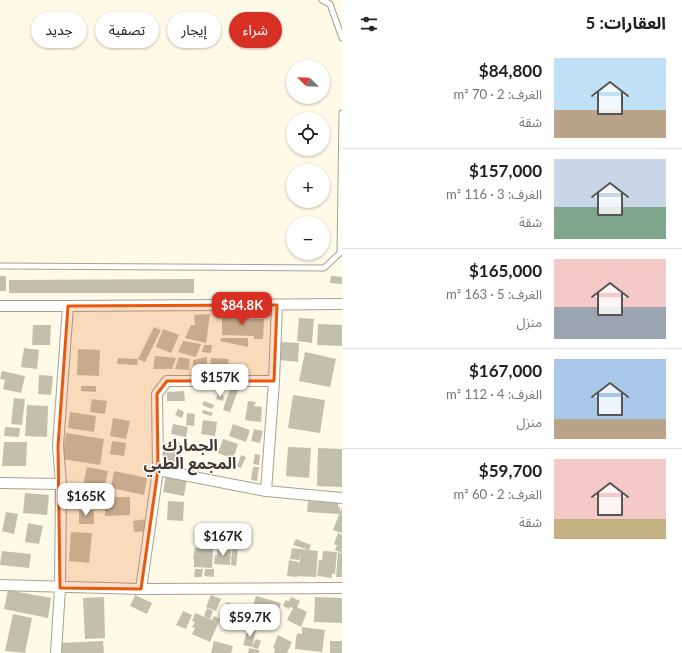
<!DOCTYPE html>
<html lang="ar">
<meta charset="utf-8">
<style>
:root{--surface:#fff;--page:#f2f2f2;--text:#202124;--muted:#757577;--line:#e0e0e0;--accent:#d93025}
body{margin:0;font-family:Lato,"Noto Sans Arabic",sans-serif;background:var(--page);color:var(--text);direction:rtl;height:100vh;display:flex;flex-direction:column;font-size:15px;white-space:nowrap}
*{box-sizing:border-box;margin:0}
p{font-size:13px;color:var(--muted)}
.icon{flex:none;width:22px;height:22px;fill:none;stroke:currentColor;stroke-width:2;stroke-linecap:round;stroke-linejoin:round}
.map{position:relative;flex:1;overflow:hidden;direction:ltr}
.details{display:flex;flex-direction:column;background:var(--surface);width:340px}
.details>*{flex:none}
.top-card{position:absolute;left:12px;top:12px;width:270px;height:36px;direction:rtl;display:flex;gap:8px}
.needle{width:26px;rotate:293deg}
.controls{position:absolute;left:286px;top:60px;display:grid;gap:8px}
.controls a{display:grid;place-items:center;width:44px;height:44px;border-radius:50%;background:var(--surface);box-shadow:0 1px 3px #0004;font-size:20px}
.price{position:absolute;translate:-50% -34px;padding:0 9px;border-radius:8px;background:#fff;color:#222;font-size:13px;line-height:26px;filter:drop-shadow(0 1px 2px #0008)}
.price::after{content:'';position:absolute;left:50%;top:24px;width:12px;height:9px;margin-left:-6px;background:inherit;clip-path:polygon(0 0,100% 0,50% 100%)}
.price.active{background:var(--accent);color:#fff}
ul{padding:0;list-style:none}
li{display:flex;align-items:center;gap:12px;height:100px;padding:0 16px}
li+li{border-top:1px solid var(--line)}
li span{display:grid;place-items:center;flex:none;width:112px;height:80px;border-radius:0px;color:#555}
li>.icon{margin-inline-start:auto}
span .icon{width:48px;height:48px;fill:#fffc;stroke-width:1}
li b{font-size:17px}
h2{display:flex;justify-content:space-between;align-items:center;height:48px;padding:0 16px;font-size:17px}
.chip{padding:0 14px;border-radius:18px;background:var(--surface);box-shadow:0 1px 3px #0004;font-size:14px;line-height:36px}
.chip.active{background:var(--accent);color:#fff}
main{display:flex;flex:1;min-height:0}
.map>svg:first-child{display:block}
.building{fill:#c3bfad}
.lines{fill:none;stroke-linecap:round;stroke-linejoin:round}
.lane-casing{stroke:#a7a291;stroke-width:7}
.street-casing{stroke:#a7a291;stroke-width:12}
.lane{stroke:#fff;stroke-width:5}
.street{stroke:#fff;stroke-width:10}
.marked{fill:#e8590c;fill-opacity:0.2;stroke:#e8590c;stroke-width:3;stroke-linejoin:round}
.labels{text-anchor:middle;stroke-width:3;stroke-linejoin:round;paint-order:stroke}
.district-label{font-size:16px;font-weight:bold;fill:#403c2e;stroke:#fff}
</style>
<main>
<section class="details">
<h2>العقارات: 5<svg class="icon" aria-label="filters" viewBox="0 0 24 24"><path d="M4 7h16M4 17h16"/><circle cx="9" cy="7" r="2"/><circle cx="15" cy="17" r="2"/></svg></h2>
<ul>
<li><span style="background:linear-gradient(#bfe0f5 65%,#b9a48a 0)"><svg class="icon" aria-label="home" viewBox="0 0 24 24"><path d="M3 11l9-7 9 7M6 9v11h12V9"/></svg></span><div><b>$84,800</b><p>الغرف: 2 · 70 m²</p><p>شقة</p></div></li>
<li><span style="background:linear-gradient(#c9d6e8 60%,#7fa58c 0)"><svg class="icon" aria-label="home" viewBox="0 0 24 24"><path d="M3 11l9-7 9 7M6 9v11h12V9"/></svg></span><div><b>$157,000</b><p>الغرف: 3 · 116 m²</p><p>شقة</p></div></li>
<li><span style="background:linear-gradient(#f6c9c9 60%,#9aa5b1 0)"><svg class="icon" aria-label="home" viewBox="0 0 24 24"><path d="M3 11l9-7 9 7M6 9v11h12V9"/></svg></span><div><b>$165,000</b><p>الغرف: 5 · 163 m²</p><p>منزل</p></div></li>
<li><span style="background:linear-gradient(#a9c7e8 75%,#b9a48a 0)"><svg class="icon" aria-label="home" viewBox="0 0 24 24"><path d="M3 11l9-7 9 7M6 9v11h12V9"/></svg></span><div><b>$167,000</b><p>الغرف: 4 · 112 m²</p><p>منزل</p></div></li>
<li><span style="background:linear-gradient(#f6c9c9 75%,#c2b280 0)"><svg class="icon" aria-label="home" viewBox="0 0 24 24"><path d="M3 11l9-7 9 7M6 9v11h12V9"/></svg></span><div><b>$59,700</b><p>الغرف: 2 · 60 m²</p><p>شقة</p></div></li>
</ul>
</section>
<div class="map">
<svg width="342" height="653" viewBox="0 0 342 653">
<rect width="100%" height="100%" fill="#fefae7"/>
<!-- building -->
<path class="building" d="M0,276H6V291H0Z
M331,276L342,277V284L330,283Z
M194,279V293H9V280Z
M210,314L206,343L185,338L191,325H195L194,315Z
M222,314H250V319H264L263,339H254V336L222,335Z
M299,318L314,319L312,343L297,341Z
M318,324L342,325V346L317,345Z
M33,325H51L50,345H32Z
M154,327L161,330L145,362L138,359Z
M163,329L179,335L171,353L156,347Z
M221,338H248V347L220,341Z
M183,341L201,344L196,357L178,352Z
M281,342L299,343L298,362L280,360Z
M204,345H212L211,353L202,352Z
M24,348L39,350L37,369L21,367Z
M78,349L100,350L99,376L77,375Z
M305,352L336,359L330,387L299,381Z
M155,356L176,358L172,369H153Z
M179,357L190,359L189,370L175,369Z
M207,357V369H193V360Z
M118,358L138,359L137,365L117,364Z
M211,358L229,359L228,366L210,365Z
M2,371L25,376L21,393L3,389L5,380L0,379Z
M39,375L53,376L51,395L38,394Z
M81,386H96V392L81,391Z
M230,388L238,390L230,412L223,410Z
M184,391L185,401H167V392Z
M218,394L224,396L223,401L216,399Z
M293,395L325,400L320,433L288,428Z
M14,398L25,399L22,425L11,424Z
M92,399L107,401L105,414L90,412Z
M204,401L214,405L212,409L202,405Z
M248,401L256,402L254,406L262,407L261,422L245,420Z
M27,405L48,406L47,437L25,436Z
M178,409L184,412L182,418L175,415Z
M203,410L213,413L211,416L202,413Z
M70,412L96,416L94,432L68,428Z
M187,413L195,414L194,426L186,425Z
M113,418L130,421L126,439L110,436Z
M203,420L217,422L215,436L201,434Z
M173,424L188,427L186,437L171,434Z
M233,424L250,430L246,442L229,436Z
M5,427L20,428L19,437L4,436Z
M254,429L263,431L260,443L251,441Z
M66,433L104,439L100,465L62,459Z
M223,439L238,444L233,459L218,453Z
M112,441L126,443L124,456L110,454Z
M4,442H27L26,466H2Z
M163,443H181L180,463L163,462Z
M288,447L311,448L309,478L286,476Z
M318,448L342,449V487L317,486Z
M255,454L260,455L259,465L253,464Z
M241,455L246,457L241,468L237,466Z
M87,467L108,471L104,489L83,485Z
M253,467H259L257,481L251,480Z
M114,471L147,478L144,495L111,488Z
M166,475L187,478L184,496L163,492Z
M25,493L49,495L47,515L23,513Z
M105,497H130V515L105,516Z
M168,501L184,502L183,521L167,520Z
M308,501L338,503V507H340V514L307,512Z
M342,507V533L333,530Z
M79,510H94V524H79Z
M6,512L18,514L14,534L2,531Z
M147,519L148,531L134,532L133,521Z
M28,523L43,526L39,544L25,542Z
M199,530L218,531L217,546L198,545V540H196V535H199Z
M71,532L92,533L89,563L69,561Z
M338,533L342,535V553L335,550L337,545L334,544Z
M296,539L311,545L309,550L293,545Z
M195,548L213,549L212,568L194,567V559H193Z
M292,548L318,551L316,577L297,576L301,553L299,560L290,559Z
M217,549L231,550L230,565L214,564L215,555H217Z
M232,549L238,550L236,566L231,565Z
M2,551L31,554L29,568L0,565Z
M323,551L337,552L335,574H332V578L317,576L319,560H322Z
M338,552L342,554V577H336Z
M289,560L299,562L297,577L287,576Z
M195,569H203L202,577H194Z
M205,569H214V577L204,576Z
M8,590L51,598L48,618L4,609Z
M135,595L152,603L147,614L130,606Z
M211,595L221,599L216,611L206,607Z
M256,596L281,603L273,629L246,622L249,612L246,611L248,604L253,605Z
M104,597L105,638L85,639L83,598Z
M291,597L300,601L297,607L307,612L301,627L287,620L293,608L290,607L289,609L283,606L285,601L286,600L289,601Z
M315,597L342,598V623L314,622Z
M227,602L241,608L236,619L221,613Z
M207,608L213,611L210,619L204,616Z
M183,611L192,615L186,629L176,625Z
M195,613L212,620L214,616L220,619L210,642L192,634L195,628L192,627L195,622L192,621Z
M13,614L32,618L25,653L5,651Z
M302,627L325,630L322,652L295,649L296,637L298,633L302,634Z
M248,628L256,630L252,647L243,645Z
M278,635L292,642L287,653H274L275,649L273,648Z
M256,639L261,641L258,649L252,647Z
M103,641L104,653H59L58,643Z
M214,641L233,646L231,653H211Z
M330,641H342V653H330Z
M249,648L259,650V653H248Z"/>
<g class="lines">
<!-- lane casing -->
<g class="lane-casing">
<path id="lane" d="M322,0L330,4L342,38
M0,266L324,268L340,253L342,113"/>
</g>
<!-- street casing -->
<g class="street-casing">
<path id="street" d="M0,306H68L342,304
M158,470L266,491L342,498
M0,483L61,484
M266,491L274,381L277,305
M0,585L141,589L342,588
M141,589L158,470L157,394L167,381H274
M56,653L60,588L61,484L58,446L68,306"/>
</g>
<!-- lane -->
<use href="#lane" class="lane"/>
<!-- street -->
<use href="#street" class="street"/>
</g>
<!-- marked area -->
<path class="marked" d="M277,305L274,381H167L157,394L158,470L141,589L60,588L58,446L68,306Z"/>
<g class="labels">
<!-- district labels -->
<g class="district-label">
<text x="190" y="451">الجمارك<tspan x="190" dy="18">المجمع الطبي</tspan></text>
</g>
</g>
</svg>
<div class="controls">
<a><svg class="needle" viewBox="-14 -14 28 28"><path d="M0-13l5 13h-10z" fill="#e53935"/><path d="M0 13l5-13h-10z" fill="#757577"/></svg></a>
<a><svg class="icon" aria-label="locate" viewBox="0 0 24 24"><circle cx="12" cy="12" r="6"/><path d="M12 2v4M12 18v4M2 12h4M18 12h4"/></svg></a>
<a>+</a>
<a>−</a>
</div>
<b class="price active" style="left:242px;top:326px">$84.8K</b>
<b class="price" style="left:220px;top:398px">$157K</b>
<b class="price" style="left:86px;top:517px">$165K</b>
<b class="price" style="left:223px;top:557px">$167K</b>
<b class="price" style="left:250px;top:638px">$59.7K</b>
<div class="top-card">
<a class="chip active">شراء</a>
<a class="chip">إيجار</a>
<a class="chip">تصفية</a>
<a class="chip">جديد</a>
</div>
</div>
</main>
